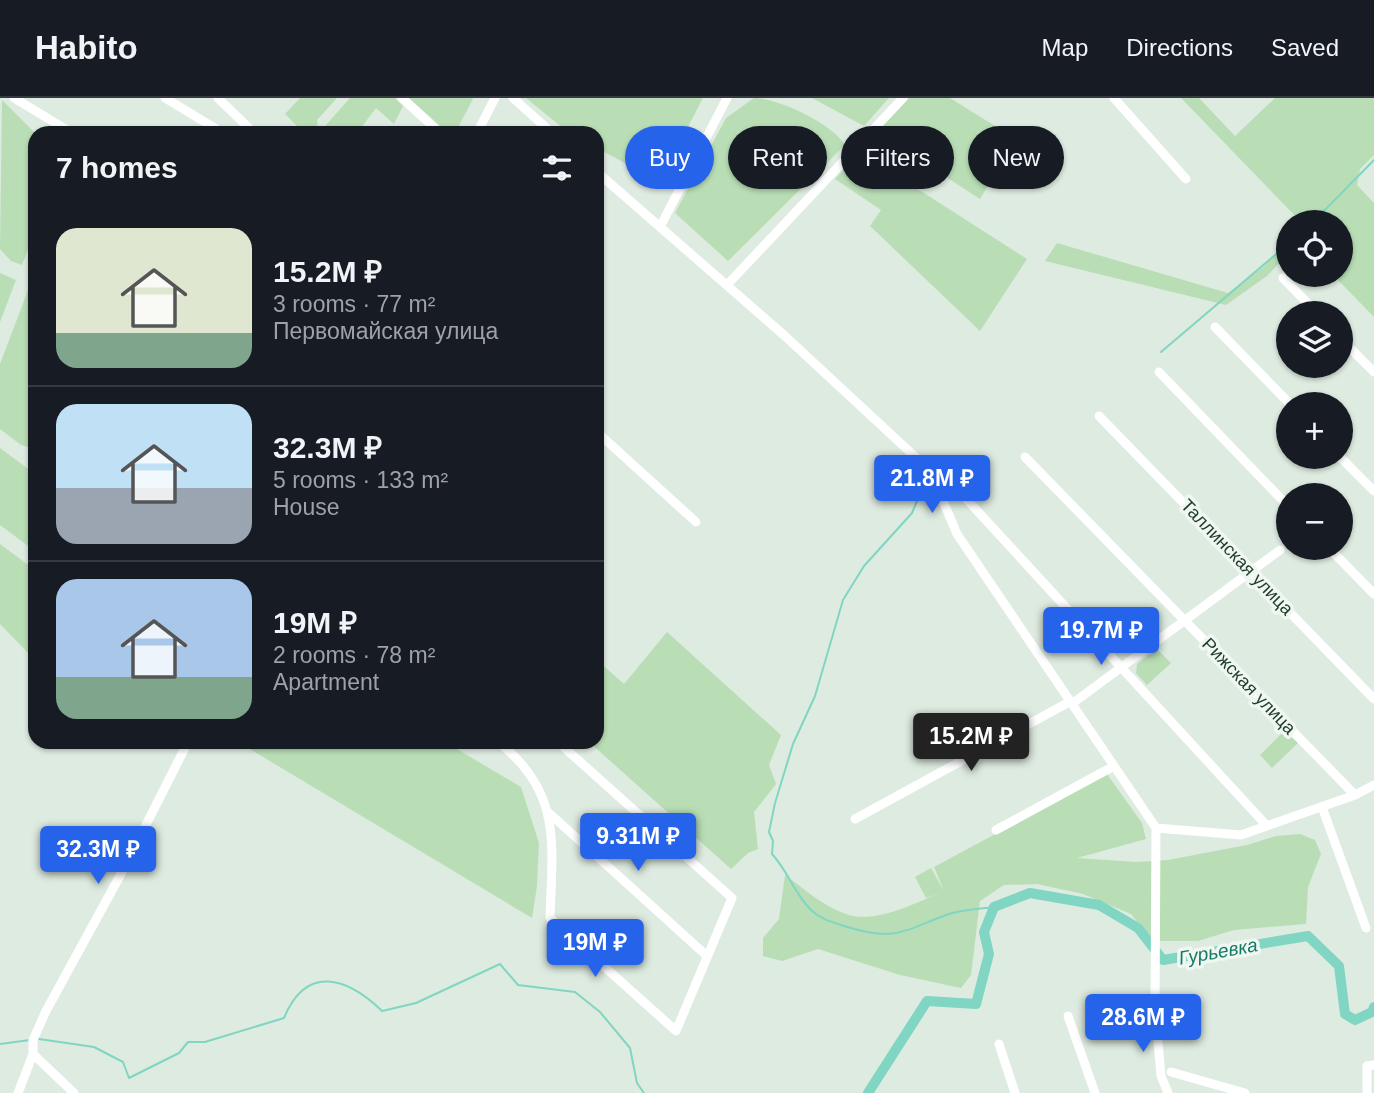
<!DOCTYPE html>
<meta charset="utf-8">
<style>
:root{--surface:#171b24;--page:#242831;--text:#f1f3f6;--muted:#9ea1a6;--line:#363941;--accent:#2563eb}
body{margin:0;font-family:Helvetica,sans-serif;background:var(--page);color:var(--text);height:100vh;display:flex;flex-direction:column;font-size:26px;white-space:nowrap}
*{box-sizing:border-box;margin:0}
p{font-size:23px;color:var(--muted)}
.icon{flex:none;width:38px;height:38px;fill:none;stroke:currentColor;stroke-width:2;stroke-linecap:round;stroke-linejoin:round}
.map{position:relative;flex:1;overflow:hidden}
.details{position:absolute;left:28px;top:28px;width:576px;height:623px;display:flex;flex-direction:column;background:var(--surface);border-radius:21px;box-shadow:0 2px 5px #0004}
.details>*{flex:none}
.top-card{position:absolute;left:625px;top:28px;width:644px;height:63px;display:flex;gap:14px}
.fabs{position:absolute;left:1276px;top:112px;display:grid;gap:14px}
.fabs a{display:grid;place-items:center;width:77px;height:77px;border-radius:50%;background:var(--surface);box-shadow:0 2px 5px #0004;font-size:35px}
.price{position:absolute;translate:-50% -60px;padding:0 16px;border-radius:7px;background:var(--accent);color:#fff;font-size:23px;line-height:46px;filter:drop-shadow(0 2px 4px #0008)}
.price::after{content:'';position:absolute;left:50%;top:42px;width:21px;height:16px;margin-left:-10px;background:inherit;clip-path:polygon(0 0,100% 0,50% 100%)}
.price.selected{background:#222;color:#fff}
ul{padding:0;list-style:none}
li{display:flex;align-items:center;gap:21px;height:175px;padding:0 28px}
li+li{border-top:2px solid var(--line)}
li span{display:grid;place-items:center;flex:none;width:196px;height:140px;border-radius:21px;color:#555}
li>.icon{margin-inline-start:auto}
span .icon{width:84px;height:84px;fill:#fffc;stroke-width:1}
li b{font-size:30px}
h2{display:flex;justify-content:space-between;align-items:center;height:84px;padding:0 28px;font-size:30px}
.tag{padding:0 24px;border-radius:32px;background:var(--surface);box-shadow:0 2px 5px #0004;font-size:24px;line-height:63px}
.tag.selected{background:var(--accent);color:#fff}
header{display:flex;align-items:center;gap:42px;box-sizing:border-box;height:98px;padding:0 35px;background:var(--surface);border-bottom:2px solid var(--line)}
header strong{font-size:33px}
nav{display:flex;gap:38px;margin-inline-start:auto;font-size:24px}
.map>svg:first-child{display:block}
.green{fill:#b9deb5}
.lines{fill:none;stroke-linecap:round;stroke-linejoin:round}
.stream{stroke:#81d5c3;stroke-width:2}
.river{stroke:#81d5c3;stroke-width:10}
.minor{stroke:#fff;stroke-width:9}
.labels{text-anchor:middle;stroke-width:7;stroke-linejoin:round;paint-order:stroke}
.street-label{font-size:18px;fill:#1e3c29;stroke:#eff7f0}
.water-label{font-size:19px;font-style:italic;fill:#157b67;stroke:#eff7f0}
</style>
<header>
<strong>Habito</strong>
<nav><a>Map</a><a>Directions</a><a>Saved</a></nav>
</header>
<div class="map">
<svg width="1374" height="995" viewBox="0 0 1374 995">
<rect width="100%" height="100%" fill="#deebe0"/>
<!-- green -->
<path class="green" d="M300,0H337L317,22L318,29L325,28L350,0H395L403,8L394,26L376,10L357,35H304L285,16Z
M409,0H472L473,1L455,35H448Z
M526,0H703L672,59L647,77L597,50V35H569Z
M754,0C778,0 833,26 845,47L728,163L675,115L726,20Z
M812,0H889L864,28Z
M909,0H950L1016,41L980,101L877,34Z
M1181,0H1199L1235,38L1275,0H1374V57L1360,71L1357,87L1374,105V219L1333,177H1340V124H1301Z
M2,2L35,35V133L22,167L11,163L0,151Z
M860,54L1027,161L980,233L870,128L881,112L835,81Z
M1288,144V156L1267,178L1226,207L1045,163L1057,145L1228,195L1262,170Z
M0,175L16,182L0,224Z
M30,187L35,189V351L21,347L0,331V266Z
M0,350L35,376V453L0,427Z
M0,446L35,472V562L0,526Z
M667,534L781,637L769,667L776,686L754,714L758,751L748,755L731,771L589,644H597V562L624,586Z
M1157,551L1171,565L1147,587L1136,575L1137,566Z
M1285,632L1298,645L1272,670L1260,657Z
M238,644H445L521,689L539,745L537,788L532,820Z
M1107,676L1142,725L1146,741L1077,760L1137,764L1168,762L1247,747L1276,738L1300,736L1315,742L1321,756L1308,789L1306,826L1234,832L1198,843H1152L1131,816L1083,796L1037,786L1004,787L980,803L971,877L961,890L900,877L818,851L782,863L763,858V840L779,821L785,777C803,790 824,809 846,816C873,826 912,807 937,796L926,800L915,779L931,770L944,793L934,769Z"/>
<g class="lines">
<!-- stream -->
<path class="stream" d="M1313,124L1374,62
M1161,254L1288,146
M924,386L912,415L864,468L843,502L815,598L793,646L775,705L769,734L773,743L772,756C788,773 794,795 811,812C820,821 832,824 844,828C895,844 900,834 946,817C960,812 979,811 994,809
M39,941L94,949L123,964L129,980L179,955L188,944H205L284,920C306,866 347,879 382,913L416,905L500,866L518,887L575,894L600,914L630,950L637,985L644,995
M0,946L30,942"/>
<!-- river -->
<path class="river" d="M868,995L927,903L976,906L989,856L984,834L994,809L1030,795L1099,807L1138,830L1163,862L1308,838L1339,868L1345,916L1355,922L1372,914L1374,909"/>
<!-- minor -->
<path class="minor" d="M14,0L72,35
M165,0L223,35
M218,0L254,35
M402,0L440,35
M513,0L552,35
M1114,0L1186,81
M477,35L495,0
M597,74L786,239L938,380L940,396L957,436L1156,730L1155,910L1161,978L1168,995
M660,129L727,0
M1283,180L1317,215
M727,187L903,0
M1215,229L1290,306
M1340,240L1374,274
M1159,274L1288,408
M1099,318L1374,601
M597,334L696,424
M1025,359L1355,697
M1340,359L1374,393
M940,396L959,393L1267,728
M1329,450L1374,496
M1073,605L1280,452
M498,644C563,694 552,748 550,820L676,933L732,800L558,644
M1322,709L1366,830
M549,715L707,858
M855,721L1071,603
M1156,730L1241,737L1355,697L1374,687
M996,732L1114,668
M1068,918L1095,995
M999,946L1015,995
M33,956L74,995
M1171,974L1245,995
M18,995L33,956V942L46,913L122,774L188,644
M1367,995V968L1374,967"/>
</g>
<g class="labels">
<!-- street labels -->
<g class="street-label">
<text transform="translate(1237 459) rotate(46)" y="6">Таллинская улица</text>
<text transform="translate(1249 588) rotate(46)" y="6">Рижская улица</text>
</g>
<!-- water labels -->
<g class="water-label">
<text transform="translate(1218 853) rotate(-10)" y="7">Гурьевка</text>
</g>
</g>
</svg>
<div class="fabs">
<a><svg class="icon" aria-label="locate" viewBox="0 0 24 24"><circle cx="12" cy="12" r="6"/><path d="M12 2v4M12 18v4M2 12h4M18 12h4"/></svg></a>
<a><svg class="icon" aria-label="layers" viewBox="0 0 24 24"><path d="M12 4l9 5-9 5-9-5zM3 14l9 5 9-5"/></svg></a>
<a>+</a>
<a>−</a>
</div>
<b class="price" style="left:932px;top:417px">21.8M ₽</b>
<b class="price" style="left:1101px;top:569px">19.7M ₽</b>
<b class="price selected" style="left:971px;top:675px">15.2M ₽</b>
<b class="price" style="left:638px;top:775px">9.31M ₽</b>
<b class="price" style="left:98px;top:788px">32.3M ₽</b>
<b class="price" style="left:595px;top:881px">19M ₽</b>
<b class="price" style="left:1143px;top:956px">28.6M ₽</b>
<div class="top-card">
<a class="tag selected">Buy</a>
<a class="tag">Rent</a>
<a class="tag">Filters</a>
<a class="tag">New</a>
</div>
<section class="details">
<h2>7 homes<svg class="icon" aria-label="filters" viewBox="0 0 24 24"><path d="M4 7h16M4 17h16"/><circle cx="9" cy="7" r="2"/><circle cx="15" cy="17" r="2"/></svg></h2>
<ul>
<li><span style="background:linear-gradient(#dfe7d0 75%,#7fa58c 0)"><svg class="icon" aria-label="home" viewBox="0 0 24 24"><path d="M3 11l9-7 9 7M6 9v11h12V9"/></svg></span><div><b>15.2M ₽</b><p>3 rooms · 77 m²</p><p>Первомайская улица</p></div></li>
<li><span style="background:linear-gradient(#bfe0f5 60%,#9aa5b1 0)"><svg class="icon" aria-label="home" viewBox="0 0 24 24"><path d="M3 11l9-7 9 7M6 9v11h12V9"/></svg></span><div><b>32.3M ₽</b><p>5 rooms · 133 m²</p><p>House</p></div></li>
<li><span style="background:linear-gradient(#a9c7e8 70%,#7fa58c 0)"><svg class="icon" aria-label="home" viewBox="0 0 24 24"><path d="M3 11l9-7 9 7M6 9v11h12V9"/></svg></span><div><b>19M ₽</b><p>2 rooms · 78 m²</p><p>Apartment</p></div></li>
</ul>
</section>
</div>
